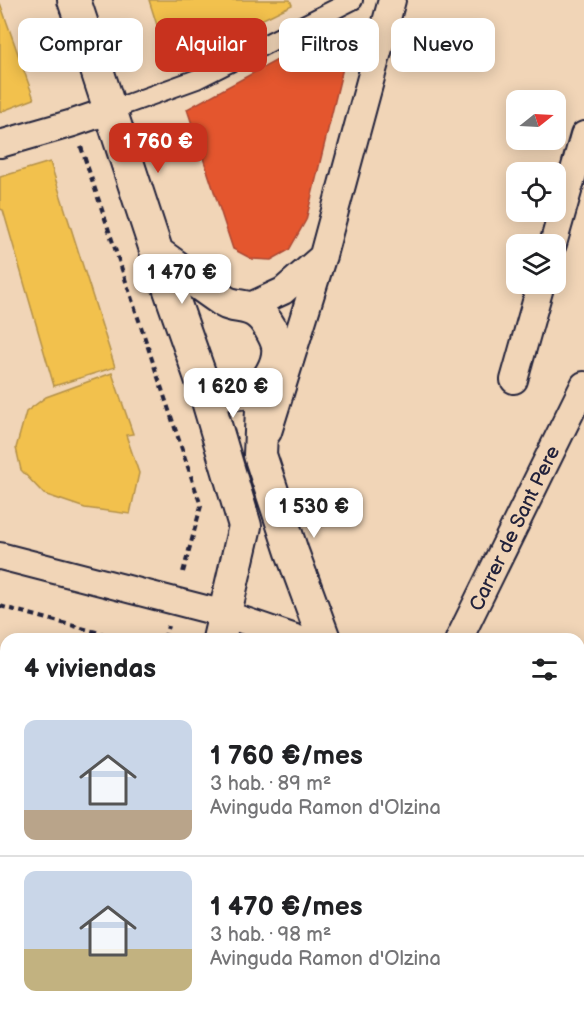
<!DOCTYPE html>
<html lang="es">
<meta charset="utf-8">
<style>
:root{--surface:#fff;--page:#f2f2f2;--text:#202124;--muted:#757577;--line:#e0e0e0;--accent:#c8321e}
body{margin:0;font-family:"Balsamiq Sans",sans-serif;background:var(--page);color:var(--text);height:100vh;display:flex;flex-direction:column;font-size:22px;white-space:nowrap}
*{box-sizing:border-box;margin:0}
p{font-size:20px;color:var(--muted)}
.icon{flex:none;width:33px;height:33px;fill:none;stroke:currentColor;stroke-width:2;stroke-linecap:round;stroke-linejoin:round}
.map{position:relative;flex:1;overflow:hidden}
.sheet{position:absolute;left:0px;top:633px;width:585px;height:386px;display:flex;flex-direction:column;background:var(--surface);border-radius:18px 18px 0 0;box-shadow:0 3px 15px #0003}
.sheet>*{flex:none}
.top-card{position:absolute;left:18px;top:18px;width:549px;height:54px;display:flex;gap:12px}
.needle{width:39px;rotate:72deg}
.controls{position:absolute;left:506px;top:90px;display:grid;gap:12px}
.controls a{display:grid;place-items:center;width:60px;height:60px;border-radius:12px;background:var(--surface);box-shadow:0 3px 15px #0003;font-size:30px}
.price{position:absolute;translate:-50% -51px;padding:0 14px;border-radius:12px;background:#fff;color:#222;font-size:20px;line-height:39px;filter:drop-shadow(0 2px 3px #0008)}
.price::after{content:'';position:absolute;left:50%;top:36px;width:18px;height:14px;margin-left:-9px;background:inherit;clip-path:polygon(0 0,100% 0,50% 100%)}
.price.on{background:var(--accent);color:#fff}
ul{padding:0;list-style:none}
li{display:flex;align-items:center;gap:18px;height:150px;padding:0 24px}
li+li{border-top:2px solid var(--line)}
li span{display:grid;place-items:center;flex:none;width:168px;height:120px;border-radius:12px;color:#555}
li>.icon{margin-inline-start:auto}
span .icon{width:72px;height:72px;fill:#fffc;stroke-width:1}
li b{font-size:26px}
h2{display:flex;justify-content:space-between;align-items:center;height:72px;padding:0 24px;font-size:26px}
.pill{padding:0 21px;border-radius:12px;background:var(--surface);box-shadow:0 3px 15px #0003;font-size:21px;line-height:54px}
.pill.on{background:var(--accent);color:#fff}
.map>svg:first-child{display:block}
.green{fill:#d3bba5;stroke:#7a6e70;stroke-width:1.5}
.homes{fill:#f2c14e;stroke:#b49148;stroke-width:1.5}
.shops{fill:#e4572e;stroke:#aa4732;stroke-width:1.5}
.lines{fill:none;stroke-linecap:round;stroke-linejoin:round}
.pedestrian-casing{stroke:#22223b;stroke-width:22}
.minor-casing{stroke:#22223b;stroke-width:30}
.tertiary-casing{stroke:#22223b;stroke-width:36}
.path{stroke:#22223b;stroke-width:4;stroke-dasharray:6 4.5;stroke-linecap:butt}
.pedestrian{stroke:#f1d5b7;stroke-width:18}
.minor{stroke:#f1d5b7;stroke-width:26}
.tertiary{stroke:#f1d5b7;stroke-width:32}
.labels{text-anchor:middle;stroke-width:6;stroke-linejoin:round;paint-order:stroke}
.street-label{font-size:20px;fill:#22223b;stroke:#f1d5b7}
</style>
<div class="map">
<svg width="584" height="1018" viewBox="0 0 584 1018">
<rect width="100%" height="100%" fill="#f1d5b7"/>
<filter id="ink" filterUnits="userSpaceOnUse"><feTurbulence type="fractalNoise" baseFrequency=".0167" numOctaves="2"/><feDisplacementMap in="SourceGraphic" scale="12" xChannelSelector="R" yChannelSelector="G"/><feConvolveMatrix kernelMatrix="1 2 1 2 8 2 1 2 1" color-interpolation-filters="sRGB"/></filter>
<g filter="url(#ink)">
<!-- green -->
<path class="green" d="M188,1013H535L533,1018H194Z"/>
<!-- homes -->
<path class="homes" d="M149,0H290L292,5L257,22L167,57Z
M0,3L34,99L0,112Z
M50,162L115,367L54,386L3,210L0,209V177Z
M112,373L133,434L126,435L139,473L130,514L85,508L44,494L21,470L16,448L26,412L46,397Z
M6,818V889L0,888V840Z"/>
<!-- shops -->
<path class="shops" d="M325,34L348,47L306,220L289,250L271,260L252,259L233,249L187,109Z"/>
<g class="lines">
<!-- pedestrian casing -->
<g class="pedestrian-casing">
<path id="pedestrian" d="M111,110L197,79L353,0"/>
</g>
<!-- minor casing -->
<g class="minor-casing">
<path id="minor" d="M0,144L73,123L111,110
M553,244L584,135
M248,307L283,291L323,256
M514,380L541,284
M268,432L323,255L392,0
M0,556L225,614L298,639
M459,639L584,385
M579,723H584"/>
</g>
<!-- tertiary casing -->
<g class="tertiary-casing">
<path id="tertiary" d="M74,0L157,253L203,384L245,526L219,639
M157,253C180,269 202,287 225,302C235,308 248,304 259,314C266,319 276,337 278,346C280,362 268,386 252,391C234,396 218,392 203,384
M263,385L260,455L292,552L324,639
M579,760L584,773
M579,867L584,843
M163,1012L168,1018
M567,1012L571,1018
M76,1018L80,1012"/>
</g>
<!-- path -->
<path class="path" d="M81,147L201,506L182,576
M0,606L122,639
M164,639L168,626
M21,1018L27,1012"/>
<!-- pedestrian -->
<use href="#pedestrian" class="pedestrian"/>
<!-- minor -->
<use href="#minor" class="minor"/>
<!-- tertiary -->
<use href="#tertiary" class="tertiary"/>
</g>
</g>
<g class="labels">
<!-- street labels -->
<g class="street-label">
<text transform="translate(514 528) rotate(-64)" y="7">Carrer de Sant Pere</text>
</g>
</g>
</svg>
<div class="controls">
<a><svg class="needle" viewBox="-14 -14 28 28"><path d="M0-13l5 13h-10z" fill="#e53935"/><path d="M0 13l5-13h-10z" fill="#757577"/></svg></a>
<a><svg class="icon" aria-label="locate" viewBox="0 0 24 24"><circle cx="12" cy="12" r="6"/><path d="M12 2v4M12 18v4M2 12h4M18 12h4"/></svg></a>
<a><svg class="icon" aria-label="layers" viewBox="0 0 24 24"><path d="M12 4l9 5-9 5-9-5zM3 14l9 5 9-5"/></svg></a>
</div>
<b class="price on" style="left:158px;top:174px">1 760 €</b>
<b class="price" style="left:182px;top:305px">1 470 €</b>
<b class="price" style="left:233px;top:419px">1 620 €</b>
<b class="price" style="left:314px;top:539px">1 530 €</b>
<div class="top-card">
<a class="pill">Comprar</a>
<a class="pill on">Alquilar</a>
<a class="pill">Filtros</a>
<a class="pill">Nuevo</a>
</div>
<section class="sheet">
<h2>4 viviendas<svg class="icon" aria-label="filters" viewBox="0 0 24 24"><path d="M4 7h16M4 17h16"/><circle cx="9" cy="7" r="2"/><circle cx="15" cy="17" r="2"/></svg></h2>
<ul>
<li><span style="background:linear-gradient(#c9d6e8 75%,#b9a48a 0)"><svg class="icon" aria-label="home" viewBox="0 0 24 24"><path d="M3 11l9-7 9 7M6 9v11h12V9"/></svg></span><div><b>1 760 €/mes</b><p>3 hab. · 89 m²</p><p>Avinguda Ramon d'Olzina</p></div></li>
<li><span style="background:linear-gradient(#c9d6e8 65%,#c2b280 0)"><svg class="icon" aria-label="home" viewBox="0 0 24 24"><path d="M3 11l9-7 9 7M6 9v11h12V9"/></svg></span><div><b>1 470 €/mes</b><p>3 hab. · 98 m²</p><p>Avinguda Ramon d'Olzina</p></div></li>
</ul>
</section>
</div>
